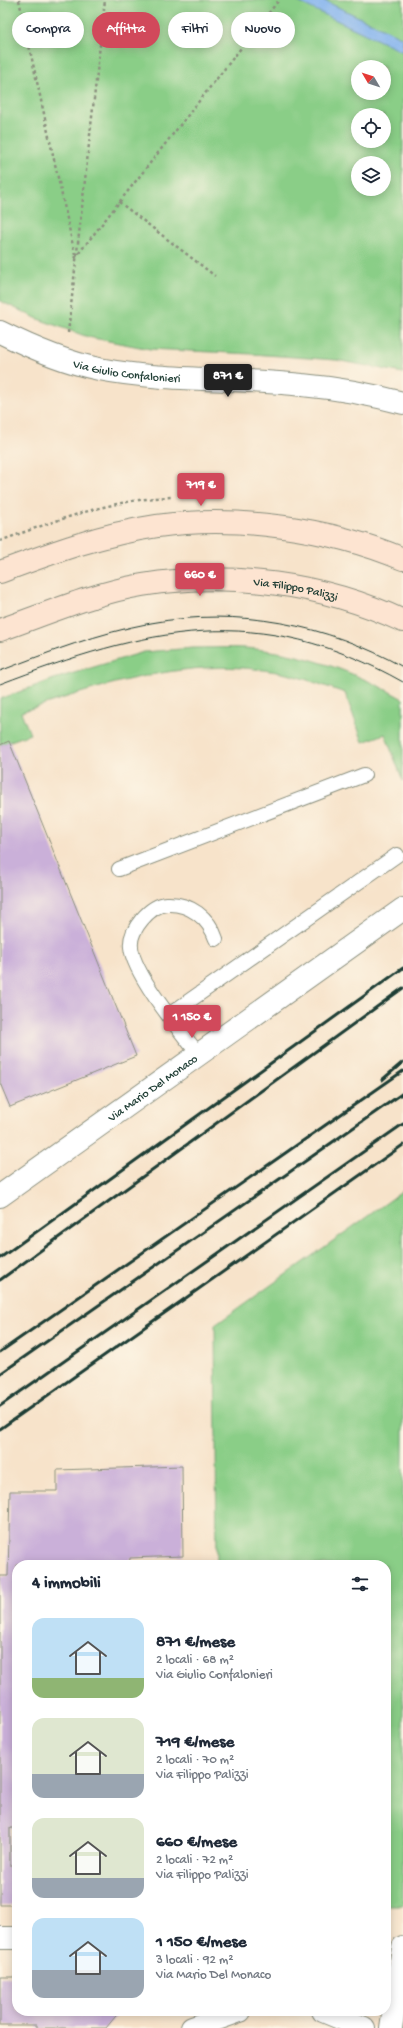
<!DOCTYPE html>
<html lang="it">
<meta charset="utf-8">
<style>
:root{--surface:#fff;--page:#f2f2f3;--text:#1f2937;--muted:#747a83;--accent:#d1495b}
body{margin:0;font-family:"Gochi Hand",sans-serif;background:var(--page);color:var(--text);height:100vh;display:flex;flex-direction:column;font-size:15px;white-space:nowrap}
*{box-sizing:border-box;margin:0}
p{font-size:13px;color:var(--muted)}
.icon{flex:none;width:22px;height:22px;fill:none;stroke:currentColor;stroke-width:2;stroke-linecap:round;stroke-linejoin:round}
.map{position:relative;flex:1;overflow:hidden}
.drawer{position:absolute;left:12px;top:1560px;width:379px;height:456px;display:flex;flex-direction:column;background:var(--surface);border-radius:16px;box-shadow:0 2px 10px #0003}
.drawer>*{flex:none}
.hud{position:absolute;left:12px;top:12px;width:379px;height:36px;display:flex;gap:8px}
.needle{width:26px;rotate:309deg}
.tools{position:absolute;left:351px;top:60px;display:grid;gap:8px}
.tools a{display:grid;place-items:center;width:40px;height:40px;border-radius:50%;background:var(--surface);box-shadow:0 2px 10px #0003;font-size:20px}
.price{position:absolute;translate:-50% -34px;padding:0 9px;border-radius:4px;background:var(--accent);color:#fff;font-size:13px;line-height:26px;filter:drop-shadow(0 1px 2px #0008)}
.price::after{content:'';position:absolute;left:50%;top:24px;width:12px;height:9px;margin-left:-6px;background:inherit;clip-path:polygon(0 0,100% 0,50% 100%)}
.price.on{background:#222;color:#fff}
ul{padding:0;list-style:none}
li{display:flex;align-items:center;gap:12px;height:100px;padding:0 20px}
li span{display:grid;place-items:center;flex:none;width:112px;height:80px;border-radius:12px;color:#555}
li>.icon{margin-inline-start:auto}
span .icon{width:48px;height:48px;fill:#fffc;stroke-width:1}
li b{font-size:17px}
h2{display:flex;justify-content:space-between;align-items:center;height:48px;padding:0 20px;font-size:17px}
.tag{padding:0 14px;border-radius:18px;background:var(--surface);box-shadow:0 2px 10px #0003;font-size:14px;line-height:36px}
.tag.on{background:var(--accent);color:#fff}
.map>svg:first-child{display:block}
.green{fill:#8ace87;stroke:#54865e;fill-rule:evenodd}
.water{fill:#83b3ee;stroke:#517891}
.building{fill:#cab0d9}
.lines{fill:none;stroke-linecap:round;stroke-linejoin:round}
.service-casing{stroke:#8b907f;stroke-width:16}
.minor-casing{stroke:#8b907f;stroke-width:24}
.secondary-casing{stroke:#8b907f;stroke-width:24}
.path{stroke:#8b907f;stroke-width:2.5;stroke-dasharray:3 3;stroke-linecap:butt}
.service{stroke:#fff;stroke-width:14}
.minor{stroke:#fff;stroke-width:22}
.secondary{stroke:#fde4d1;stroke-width:22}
.tram{stroke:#1f3d34;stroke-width:1}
.rail{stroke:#1f3d34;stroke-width:3}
.labels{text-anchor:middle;stroke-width:3;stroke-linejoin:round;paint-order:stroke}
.street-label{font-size:12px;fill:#1f3d34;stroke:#fcf5e5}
</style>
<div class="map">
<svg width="403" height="2028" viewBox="0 0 403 2028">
<rect width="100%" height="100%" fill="#fcf5e5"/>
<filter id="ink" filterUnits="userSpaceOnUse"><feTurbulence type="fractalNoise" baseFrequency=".025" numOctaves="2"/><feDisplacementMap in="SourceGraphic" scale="8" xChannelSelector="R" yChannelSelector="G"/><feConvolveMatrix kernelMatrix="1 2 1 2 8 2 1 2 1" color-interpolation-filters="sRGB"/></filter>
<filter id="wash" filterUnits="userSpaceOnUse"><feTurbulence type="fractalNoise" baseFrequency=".012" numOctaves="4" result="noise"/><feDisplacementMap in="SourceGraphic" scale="16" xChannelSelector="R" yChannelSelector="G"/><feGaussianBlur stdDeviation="0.9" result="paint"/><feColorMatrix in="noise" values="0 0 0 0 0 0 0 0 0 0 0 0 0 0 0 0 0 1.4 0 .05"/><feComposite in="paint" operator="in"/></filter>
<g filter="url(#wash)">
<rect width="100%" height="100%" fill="#f7e3ca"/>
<!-- green -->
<path class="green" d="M0,0H403V373L336,360L252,354L150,349L88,337L38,319L0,301ZM358,67H384V93H358ZM358,115H384V141H358ZM358,163H384V189H358Z
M193,648C210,648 228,647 245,648C301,652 354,671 403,699V781L385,734L363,742L345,693C327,687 309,680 291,675C197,653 109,683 21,712L30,734L0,745V699L54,679L144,652Z
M403,1191V1905H386V1565H217L215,1325Z"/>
<!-- water -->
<path class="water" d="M294,0H323L403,38V52Z"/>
<g id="blocks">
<!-- building -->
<path class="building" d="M9,741L136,1056L10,1107L0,1083V745Z
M182,1466L183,1556L130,1558L129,1565H17V1828H10V1865H17V1905H0V1576H8L10,1491H57V1470Z
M0,1977H17V2011H120L106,2028H37V2025H0Z"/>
</g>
</g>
<g filter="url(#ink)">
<use href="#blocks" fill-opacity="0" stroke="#8b907f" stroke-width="1"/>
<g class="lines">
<!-- service casing -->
<g class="service-casing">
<path id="service" d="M119,869L364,775
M169,1015L397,855
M199,1055C181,1032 133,974 131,947C129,930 150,905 167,904C190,903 209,918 216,939"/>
</g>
<!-- minor casing -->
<g class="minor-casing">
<g id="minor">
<path id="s1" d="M0,332C32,348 64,362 99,369C166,382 234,377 302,385C335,388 370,394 403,403"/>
<path id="s2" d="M0,1196L403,909"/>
<path d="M0,1938H17"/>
<path d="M323,2011L364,2028"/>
<path d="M192,2028L240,2011"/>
<path d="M391,2028L403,1947"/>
</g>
</g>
<!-- secondary casing -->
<g class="secondary-casing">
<g id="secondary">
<path d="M0,572C51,553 102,534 157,526C237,515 329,528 403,559"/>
<path id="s3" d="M0,630C46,614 94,593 142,585C229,571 323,583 403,621"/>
</g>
</g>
<!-- path -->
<path class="path" d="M19,0L75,255
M119,202L215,276
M75,258L279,0
M68,333L105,0
M0,541C54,521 113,499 171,497"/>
<!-- service -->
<use href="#service" class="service"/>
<!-- minor -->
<use href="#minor" class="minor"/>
<!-- secondary -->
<use href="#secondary" class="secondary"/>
<!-- tram -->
<path class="tram" d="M0,671C49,652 99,633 151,623C237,607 327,624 403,667
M0,684C147,628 258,600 403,682"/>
<!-- rail -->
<path class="rail" d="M382,1080L403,1062
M0,1258L403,968
M0,1280L403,988
M0,1352L403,1071
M0,1374L403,1093
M0,1406L403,1124
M0,1429L403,1145"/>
</g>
</g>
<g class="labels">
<!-- street labels -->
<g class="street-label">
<text dy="4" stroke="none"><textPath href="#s1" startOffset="134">Via Giulio Confalonieri</textPath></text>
<text dy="4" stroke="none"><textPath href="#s3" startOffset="304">Via Filippo Palizzi</textPath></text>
<text dy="4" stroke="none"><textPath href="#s2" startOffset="187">Via Mario Del Monaco</textPath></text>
</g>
</g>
</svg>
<div class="tools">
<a><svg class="needle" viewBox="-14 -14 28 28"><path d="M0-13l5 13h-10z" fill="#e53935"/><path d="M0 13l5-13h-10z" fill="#747a83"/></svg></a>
<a><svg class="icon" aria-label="locate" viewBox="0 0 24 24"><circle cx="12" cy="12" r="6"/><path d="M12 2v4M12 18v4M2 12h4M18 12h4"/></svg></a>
<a><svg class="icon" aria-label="layers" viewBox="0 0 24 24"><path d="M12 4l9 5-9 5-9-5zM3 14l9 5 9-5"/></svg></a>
</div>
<b class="price on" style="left:228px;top:398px">871 €</b>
<b class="price" style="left:201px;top:507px">719 €</b>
<b class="price" style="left:200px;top:597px">660 €</b>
<b class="price" style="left:192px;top:1039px">1 150 €</b>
<div class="hud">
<a class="tag">Compra</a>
<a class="tag on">Affitta</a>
<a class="tag">Filtri</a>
<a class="tag">Nuovo</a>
</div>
<section class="drawer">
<h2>4 immobili<svg class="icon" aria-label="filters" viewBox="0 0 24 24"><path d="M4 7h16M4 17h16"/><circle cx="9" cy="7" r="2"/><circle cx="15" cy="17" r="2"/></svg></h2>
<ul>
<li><span style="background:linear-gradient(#bfe0f5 75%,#8fb573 0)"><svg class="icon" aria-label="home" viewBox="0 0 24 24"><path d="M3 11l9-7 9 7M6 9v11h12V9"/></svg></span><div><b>871 €/mese</b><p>2 locali · 68 m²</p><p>Via Giulio Confalonieri</p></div></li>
<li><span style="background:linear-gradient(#dfe7d0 70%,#9aa5b1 0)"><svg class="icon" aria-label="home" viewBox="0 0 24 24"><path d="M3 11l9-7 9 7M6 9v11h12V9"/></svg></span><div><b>719 €/mese</b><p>2 locali · 70 m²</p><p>Via Filippo Palizzi</p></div></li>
<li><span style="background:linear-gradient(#dfe7d0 75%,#9aa5b1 0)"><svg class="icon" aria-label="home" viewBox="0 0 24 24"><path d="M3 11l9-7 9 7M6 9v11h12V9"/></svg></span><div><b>660 €/mese</b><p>2 locali · 72 m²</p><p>Via Filippo Palizzi</p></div></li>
<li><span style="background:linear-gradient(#bfe0f5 65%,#9aa5b1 0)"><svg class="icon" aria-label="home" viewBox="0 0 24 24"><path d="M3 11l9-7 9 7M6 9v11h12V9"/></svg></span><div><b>1 150 €/mese</b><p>3 locali · 92 m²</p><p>Via Mario Del Monaco</p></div></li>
</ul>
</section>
</div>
